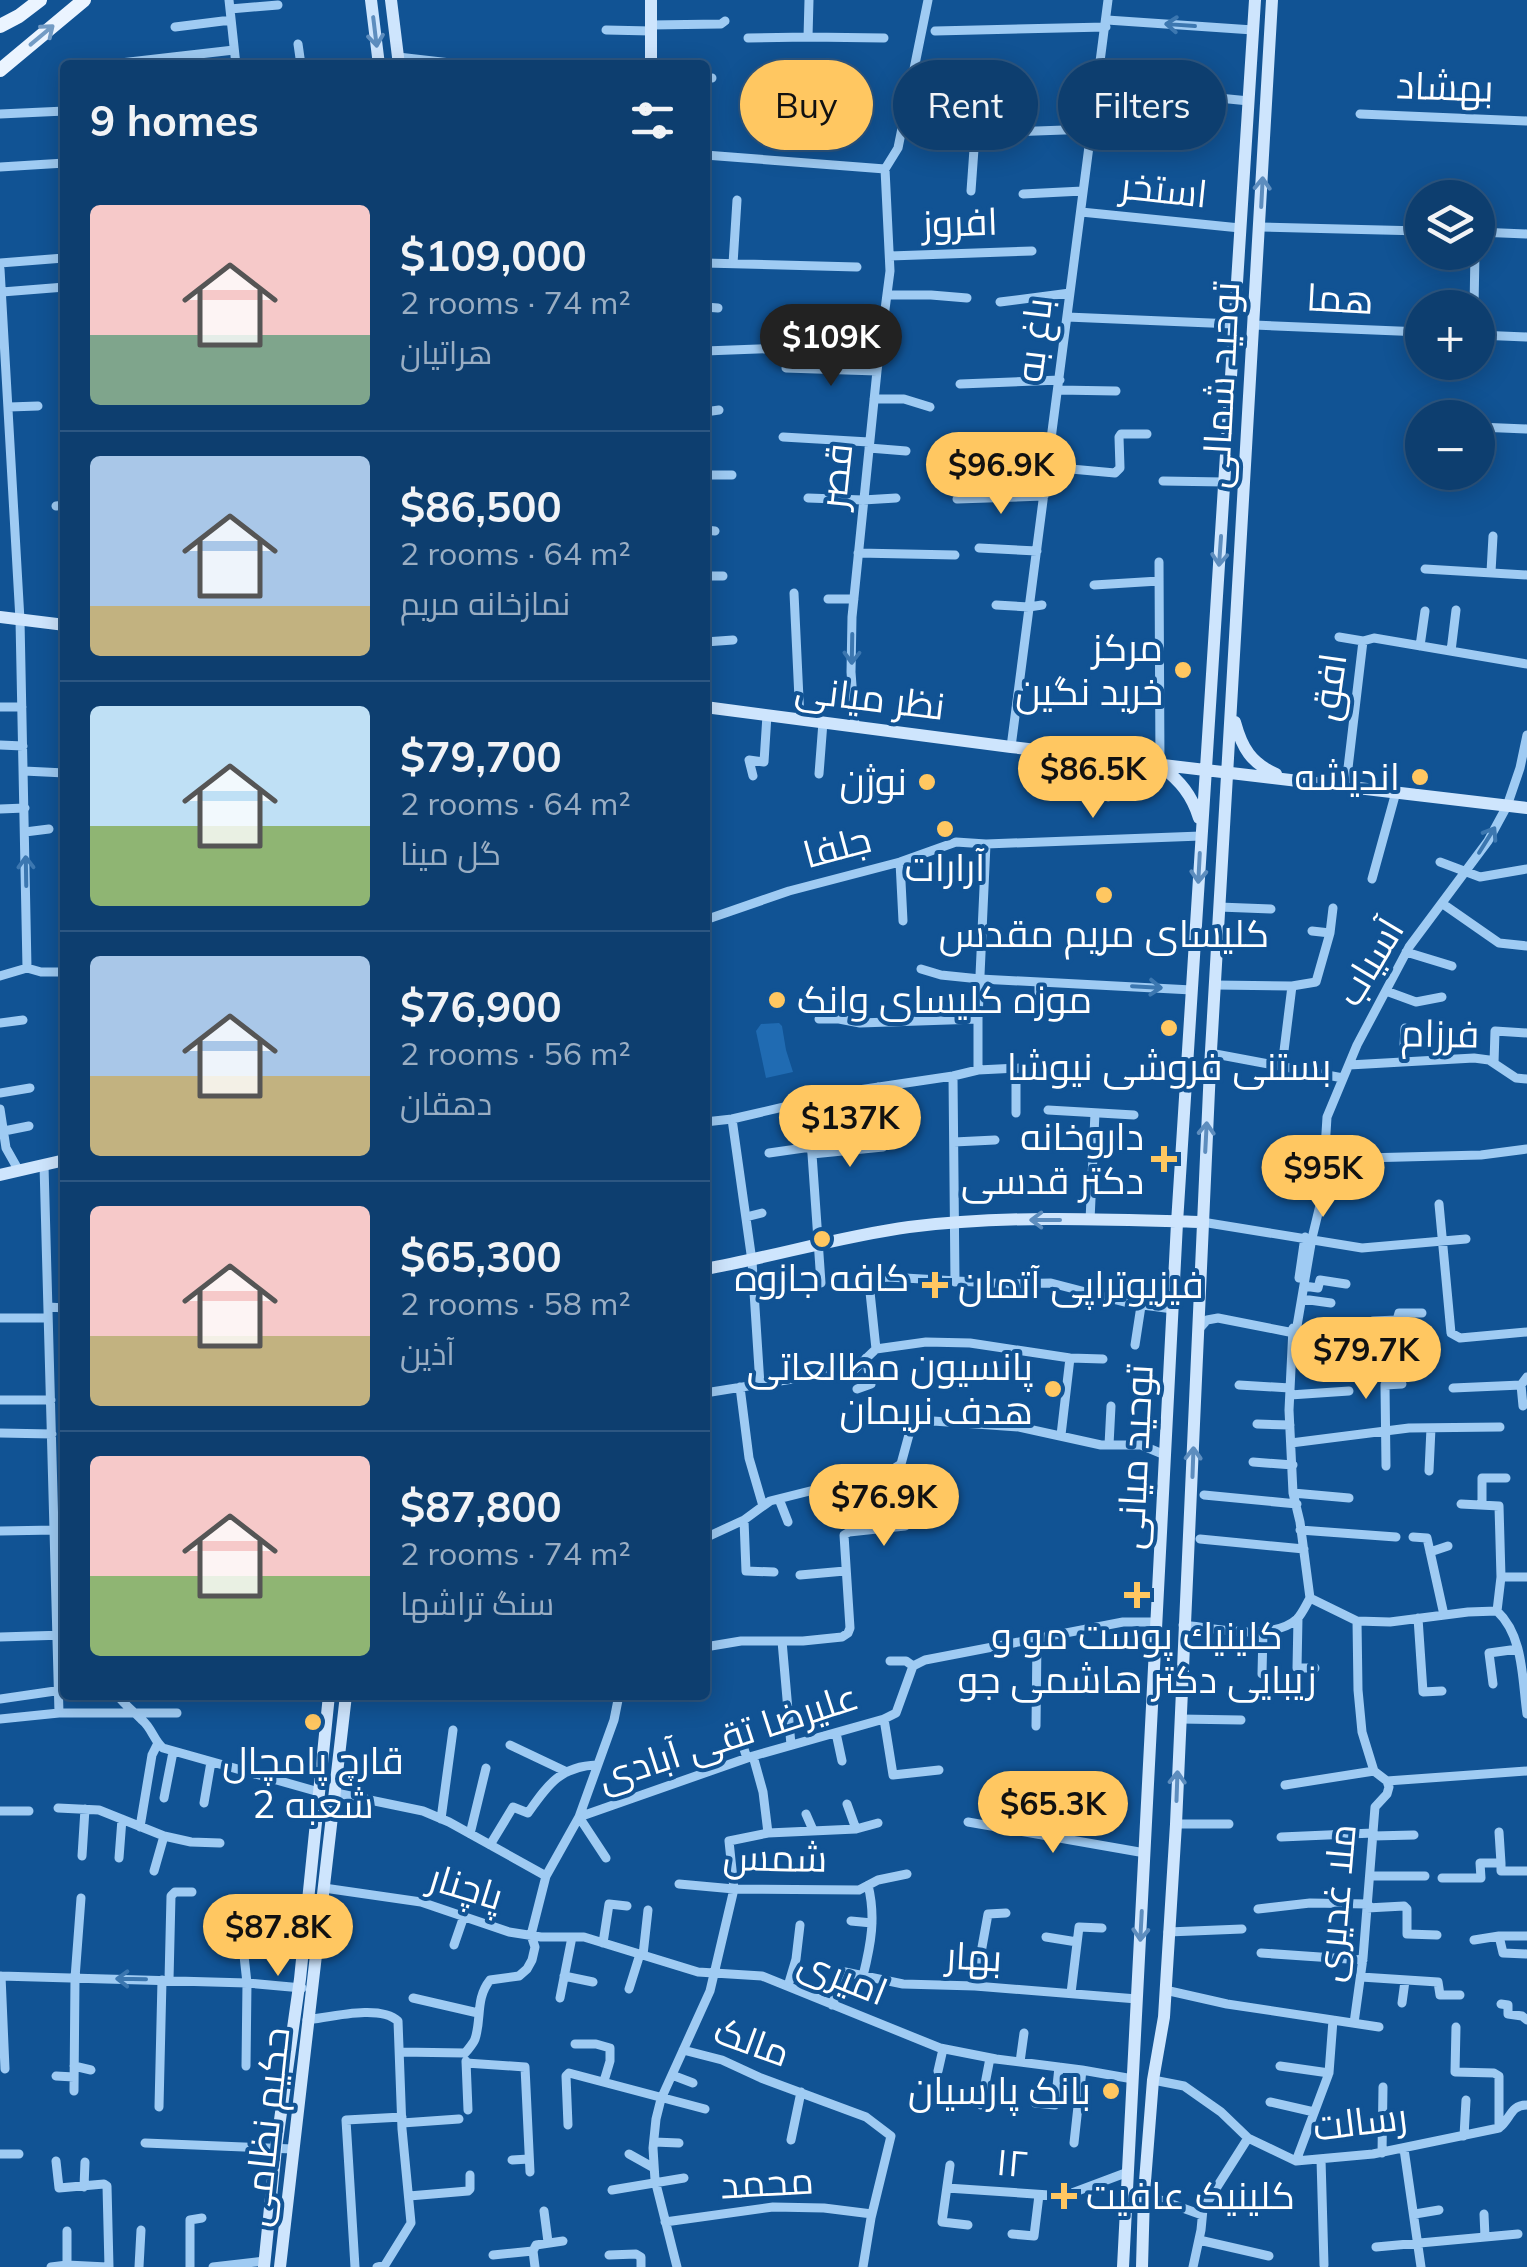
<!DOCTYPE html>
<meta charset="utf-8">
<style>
:root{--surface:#0d3e6f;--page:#164574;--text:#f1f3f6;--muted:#9aaec3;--line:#2d5782;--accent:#ffc761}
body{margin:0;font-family:Mulish,Cairo,sans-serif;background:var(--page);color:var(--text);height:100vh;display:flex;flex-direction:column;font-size:38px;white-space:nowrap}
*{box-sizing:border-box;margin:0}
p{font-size:32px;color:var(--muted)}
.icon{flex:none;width:55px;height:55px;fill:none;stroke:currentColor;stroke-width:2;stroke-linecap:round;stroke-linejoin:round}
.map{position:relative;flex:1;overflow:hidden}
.side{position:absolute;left:60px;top:60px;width:650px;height:1640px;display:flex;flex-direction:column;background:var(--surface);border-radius:10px;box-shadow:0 5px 25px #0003,0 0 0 2px var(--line)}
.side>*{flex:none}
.top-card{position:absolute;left:740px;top:60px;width:635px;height:90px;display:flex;gap:20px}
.buttons{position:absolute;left:1405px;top:180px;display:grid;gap:20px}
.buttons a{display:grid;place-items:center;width:90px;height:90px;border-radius:50%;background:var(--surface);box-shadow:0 5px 25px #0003,0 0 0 2px var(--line);font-size:50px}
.price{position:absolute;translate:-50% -85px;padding:0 22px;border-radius:35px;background:var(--accent);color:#111;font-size:32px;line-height:65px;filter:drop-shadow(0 2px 5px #0008)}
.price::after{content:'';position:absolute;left:50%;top:60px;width:30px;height:22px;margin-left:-15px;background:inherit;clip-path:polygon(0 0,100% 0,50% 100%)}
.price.selected{background:#222;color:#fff}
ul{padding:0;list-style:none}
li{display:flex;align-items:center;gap:30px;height:250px;padding:0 30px}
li+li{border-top:2px solid var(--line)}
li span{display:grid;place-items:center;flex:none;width:280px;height:200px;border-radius:10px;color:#555}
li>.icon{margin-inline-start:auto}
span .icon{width:120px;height:120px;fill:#fffc;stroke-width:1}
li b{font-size:42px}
h2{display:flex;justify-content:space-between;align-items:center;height:120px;padding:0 30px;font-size:42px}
.tag{padding:0 35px;border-radius:45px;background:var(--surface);box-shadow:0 5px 25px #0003,0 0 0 2px var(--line);font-size:35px;line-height:90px}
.tag.selected{background:var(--accent);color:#111}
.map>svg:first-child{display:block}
.green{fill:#206bb2}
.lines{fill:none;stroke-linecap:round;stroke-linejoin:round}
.street{stroke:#9fcbf3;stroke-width:9}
.secondary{stroke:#cee5fd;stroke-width:12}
.primary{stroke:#ebf4ff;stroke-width:14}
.oneway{stroke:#3c77b0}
.oneway2{stroke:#5d8dbe}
.oneway3{stroke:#739bc4}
.poi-dot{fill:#ffc761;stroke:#115394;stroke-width:4}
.labels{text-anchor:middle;stroke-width:8;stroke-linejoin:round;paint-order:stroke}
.street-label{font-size:38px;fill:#fff;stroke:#115394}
.poi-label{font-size:38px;fill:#fff;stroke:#115394;text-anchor:end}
</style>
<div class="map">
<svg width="1527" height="2267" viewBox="0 0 1527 2267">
<rect width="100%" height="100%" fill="#115394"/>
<!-- green -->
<path class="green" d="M779,1023L782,1026L786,1050L793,1072L766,1078L756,1031L761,1024Z"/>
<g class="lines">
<!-- street -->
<path class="street" d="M229,0L236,65
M809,0L808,37L884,38
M230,9L278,5
M1107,20L1253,30
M651,25L721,24L725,21
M175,27L231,20
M606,30L651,31
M935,31L1106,27
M748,38L808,37
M298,44L301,65
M398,57L468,65
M103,65L234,50
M705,78H712
M1098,86L1249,101
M0,114L65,111
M1360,114L1527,121
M705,155L885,169
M0,167L65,163
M971,191L975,135L980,133L1092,129
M1023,194L1083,191
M1081,212L1240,228
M1260,227L1422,231
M1478,232L1527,234
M890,256L1032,251
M0,263L64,258
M705,263L857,267
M733,264L737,200
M0,269L20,620L27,968
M2,292L65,287
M887,295H931L967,298
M1000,302L1070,293
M705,307L718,308
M1474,308L1475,252
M1067,317L1234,324
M1254,325L1422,332
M1478,335L1527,337
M705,351L842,346
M786,368L877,371
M960,384L1060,380
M1058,390L1116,391
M874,399H904L930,407
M9,407L38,406
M705,412L719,410
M1478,427L1527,429
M783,437L869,442
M869,448L906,451
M1049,467L1115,473L1120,468L1119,437L1121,434H1147
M705,475H732
M1163,481L1224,482
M808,498L863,500L896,498
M957,499L1044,496
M56,506L65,505
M705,530L715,531
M979,548L1037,551
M858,553L955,555
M1159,562L1160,765
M1425,569L1527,575
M1491,572L1493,536
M705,576H723
M1094,585L1159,581
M794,593L800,720
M828,599H854
M996,605L1029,607L1042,605
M1339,637L1363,641L1374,638L1527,664
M705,642L733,640
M1420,646L1425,611
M1451,651L1456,610
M0,707H22
M855,726L851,672L852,617L877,371L890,271L885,169L898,148L928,0
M0,745L23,746
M1011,747L1108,0
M24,771L65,773
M819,774L823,722
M753,776L749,760L764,762L767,715
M1346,785L1363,641
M1108,797L1109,759
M0,809L25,808
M25,832L49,829
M900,862L903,921
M1440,862L1480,877L1527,869
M1372,879L1396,792
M1443,904L1499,943L1527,946
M1219,907L1271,909
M705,920L789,891L900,862L956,842L986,844L1201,836
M1312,931L1330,933
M1406,952L1452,966
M921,969L941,975L980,979L1192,990
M0,976L27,968L41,972H65
M1039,982V1017
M1215,985L1292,986L1316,982L1330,933L1333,908
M1386,991L1416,1002L1442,997
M819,1019H839L860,1023L978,1019
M0,1023L23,1020
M1210,1053L1343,1078
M1403,1062L1405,1028
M1494,1063L1495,1031L1527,1033
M1349,1065L1474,1058L1489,1060L1516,1078L1527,1079
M1282,1067L1292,986
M1016,1069V1113
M978,1070V1019L986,844
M953,1076L955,1282
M0,1093L30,1088
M805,1101L812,1154L821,1283
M0,1109L6,1148L19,1171
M1048,1110L1134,1115
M732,1119L752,1261L760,1385
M705,1122L732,1119L852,1091L953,1076L978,1070L1039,1067
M4,1131L29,1126
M954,1142L995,1140
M769,1153L811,1147
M812,1154L883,1147L878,1087
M1269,1157L1324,1169
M1325,1159L1481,1155L1527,1149
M44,1165L59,1713
M1439,1204L1451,1333L1460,1338L1527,1332
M746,1217L762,1213
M1090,1220L1095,1113
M1202,1222L1362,1248L1466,1239
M1299,1278L1305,1237
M1304,1286L1318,1288L1320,1280L1346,1284
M1302,1299L1331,1303
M48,1307L65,1308
M0,1318H48
M1293,1328L1289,1410L1293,1493L1300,1522L1310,1598
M1199,1329L1207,1320L1218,1318L1294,1333L1333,1349L1363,1346L1370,1337L1373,1321L1397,1320L1399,1313H1422
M1294,1333L1297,1326L1312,1238L1322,1197L1327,1117L1357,1045L1409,947L1488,841L1507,806L1520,768L1527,735
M1135,1345L1141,1306
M876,1349L870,1292L872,1281L887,1277L1010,1284L1051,1283L1128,1303L1173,1309
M1239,1385L1290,1388
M1521,1385L1523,1406
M1453,1388L1521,1385L1527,1377
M857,1389L871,1384L866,1358
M705,1393L855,1369L876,1349L926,1342L970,1343L1070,1358L1103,1359
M1290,1395L1349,1391
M0,1400H51
M1257,1424L1290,1425
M0,1433L52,1434
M1061,1435L1070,1358
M1291,1443L1409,1428L1500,1427
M1109,1445L1111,1406
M1253,1462L1293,1465
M1386,1466L1385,1385L1402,1384
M1429,1471L1431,1428
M1293,1493L1349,1498
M1204,1495L1297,1504
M779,1499L788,1522
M1461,1504L1499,1506L1501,1577L1497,1611
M1482,1505V1478H1506
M763,1506L770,1501L890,1471L901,1464
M744,1520L746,1571L774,1572
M1300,1530L1396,1537
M0,1531L55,1530
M1413,1537L1427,1538L1444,1615
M705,1538L744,1520L763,1506L749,1458L740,1387
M1200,1539L1304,1549
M1430,1552L1448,1546
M800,1575L845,1571
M1501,1577H1527
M1310,1598L1357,1621L1390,1622L1468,1612L1497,1611C1524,1636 1522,1680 1527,1714
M1298,1618L1297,1668H1315
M1418,1618L1423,1692L1442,1691
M1183,1625C1214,1628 1272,1642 1297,1619C1302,1614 1306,1605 1310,1598
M0,1637L65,1635
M782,1641L791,1745
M705,1647L741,1641H803L842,1637L848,1633L850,1628L844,1535L849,1532L905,1526L901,1464L910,1431L918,1424L933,1421L1019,1427L1101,1445H1141L1165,1455
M890,1661H906L913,1666
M1262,1674L1263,1631
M1493,1684L1489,1653L1518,1649
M117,1695C125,1705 133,1711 142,1720C152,1728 154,1741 163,1748L319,1792
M491,1696L506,1695
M0,1699L62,1690
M0,1719L59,1713H177
M884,1719L893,1775L939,1770
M1180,1719L1241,1720
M1036,1726L1037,1639
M738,1731L747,1758
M836,1733L842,1761
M510,1745L567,1772
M753,1756L763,1792L768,1833
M1387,1781L1527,1771
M1285,1785L1374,1771
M336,1793L423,1811L449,1822L546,1876
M164,1798L173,1752
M204,1803L211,1762
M847,1804L856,1829
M58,1808L99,1810L164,1836L191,1842L220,1843
M0,1811H29
M806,1814L813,1830
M441,1819L453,1730
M968,1822L1145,1853
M1176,1824H1229
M140,1827L152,1755L157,1745
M1499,1832L1501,1863
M470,1834L486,1768
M1373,1836L1414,1835
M1281,1837L1373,1833
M490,1845L513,1807L528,1813C547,1786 560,1766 597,1765
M82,1856L85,1809
M119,1858L122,1819
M606,1858L579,1817L753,1756L884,1719L896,1713L913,1666L925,1660L1123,1622H1157
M154,1871L164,1836
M1370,1876H1425
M1442,1878H1481L1480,1863H1501V1871H1527
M679,1884L734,1889L859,1890L878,1880L907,1874
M324,1888L421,1902L509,1932L541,1937H584L698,1972L762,1976L940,2048L996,2059L1082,2070L1133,2079
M1367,1908L1404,1906L1407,1909V1934L1437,1935
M1258,1909L1310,1903L1368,1904
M239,1910L247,1983L246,2066
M851,1921L872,1923
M1168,1932L1242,1929
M1499,1936H1527
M1046,1937L1077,1942
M1474,1940L1499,1936L1503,1953L1527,1954
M603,1943L609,1904L627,1906
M454,1945L464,1916
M1261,1953L1363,1960
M643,1955L648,1910
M0,1976L247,1983L302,1988
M1,1976L5,2069
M564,1976L593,1982
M863,1976C871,1944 876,1917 868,1885
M1361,1977L1438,1982L1440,1995H1460
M169,1980L171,1896L175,1892H192
M788,1986L796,1959L800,1925
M975,1986L988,1914L1006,1913
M629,1989L640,1954
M1165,1990L1227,2004L1379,2027
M1071,1993L1079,1927L1102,1928
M413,1998L478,2013
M560,1998L572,1937
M1402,2003L1405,1981
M1501,2004L1508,2005V2014L1522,2016L1527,2020
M832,2005L845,1972L903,1984L975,1986L1137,1999
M307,2020C331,2017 380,2004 398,2021L402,2129L411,2223L385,2265L377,2267
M1354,2023L1363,1958L1375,1807L1387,1794L1389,1787L1387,1781L1374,1771L1362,1732L1358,1690L1357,1621
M1456,2027L1455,2072L1494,2073L1499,2076V2128
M575,2044H596L610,2048V2061L604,2081
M683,2050L722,2060L761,2078L866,2117L891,2136L871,2218L863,2267
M400,2052L465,2053
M465,2053C468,2050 474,2042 475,2039C482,2018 475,1999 490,1980L519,1976L527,1969L532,1960L535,1947L531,1935L546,1876L579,1817L614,1720L619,1695
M466,2061L468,2110
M1020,2062L1024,2033
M466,2063L525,2067L530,2172
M74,2066L91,2070
M1280,2066L1329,2073
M938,2071L943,2049
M672,2075L693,2083
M56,2076L74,2077
M1153,2080L1184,2086L1221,2112L1248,2138L1296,2161L1373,2154L1499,2128C1511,2119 1510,2105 1527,2105
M74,2091L75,1978L81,1898
M1270,2102L1314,2112
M1035,2103L1055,2105L1059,2067
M981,2105L990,2058
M159,2107L162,1980
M402,2123L459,2119
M568,2125L566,2076L569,2073L705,2109
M1464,2136L1466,2100
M791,2140L801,2092
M654,2142L679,2143
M145,2143L293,2149
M1074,2143L1082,2070
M1404,2149L1421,2267
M1382,2153L1383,2087
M0,2154H19
M629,2154L654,2168
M1321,2159L1324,2265
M512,2160L529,2159
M56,2161L59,2188L104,2184L107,2186L109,2267
M1296,2161L1329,2073L1333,2020
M950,2165L942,2222L968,2225
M84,2187L85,2162
M947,2188L1064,2196L1128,2172
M612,2190L684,2178
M1144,2194L1202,2215
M409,2196L468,2191L470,2189V2175
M544,2211L548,2242
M1415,2214L1439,2210
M1484,2214L1485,2237
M665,2222L773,2207L824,2208L872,2214
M1012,2234L1034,2236L1039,2195
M1199,2240L1269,2256
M1376,2247L1518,2234
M533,2251L535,2267
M493,2255L533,2251L536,2245L563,2241
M609,2255L636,2254L641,2257V2267
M67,2265V2231
M51,2267L67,2265L107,2267
M139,2267L141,2230
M190,2267V2220L202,2218
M213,2267L264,2261
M355,2267L346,2120L402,2117
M677,2267L655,2180L653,2148L656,2119L661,2099L710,1991L734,1889L729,1841L768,1833L856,1829L878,1823
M1193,2267L1201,2230L1203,2209L1248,2138"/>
<!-- secondary -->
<path class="secondary" d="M371,0L379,65
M391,0L399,65
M651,0V65
M0,617L65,625
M705,707L1011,747L1527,808
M1235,722C1242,748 1251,763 1276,774
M1162,767C1180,781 1192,795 1199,818
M0,1175L65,1160
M705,1269C772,1257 842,1236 909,1227C1005,1215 1105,1219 1202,1222
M264,2267L276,2148L300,1979L329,1695
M280,2267L346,1695
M1123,2267L1177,1223L1255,0
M1142,2267L1144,2194L1153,2080L1164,2017L1176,1824L1210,1068L1272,0"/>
<!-- primary -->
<path class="primary" d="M0,26L19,16L40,0
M0,70L84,0"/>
</g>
<!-- one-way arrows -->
<defs><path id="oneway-shaft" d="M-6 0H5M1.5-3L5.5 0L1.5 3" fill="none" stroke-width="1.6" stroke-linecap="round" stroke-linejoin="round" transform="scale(2.5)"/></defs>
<g class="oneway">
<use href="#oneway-shaft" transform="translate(1180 25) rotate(-176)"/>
<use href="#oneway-shaft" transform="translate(852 649) rotate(91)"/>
<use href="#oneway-shaft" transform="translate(1487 840) rotate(-58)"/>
<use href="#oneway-shaft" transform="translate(26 871) rotate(-91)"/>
<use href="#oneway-shaft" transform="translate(1147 987) rotate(3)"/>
<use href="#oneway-shaft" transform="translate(131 1979) rotate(-179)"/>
</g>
<g class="oneway2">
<use href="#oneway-shaft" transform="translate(375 32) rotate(83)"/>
<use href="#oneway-shaft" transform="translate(1262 192) rotate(-87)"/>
<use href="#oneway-shaft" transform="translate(1220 551) rotate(94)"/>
<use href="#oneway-shaft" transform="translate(1199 868) rotate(93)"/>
<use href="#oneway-shaft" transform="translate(1206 1137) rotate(-87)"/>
<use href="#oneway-shaft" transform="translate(1045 1220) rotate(180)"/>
<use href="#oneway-shaft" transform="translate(1193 1462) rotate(-88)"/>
<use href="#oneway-shaft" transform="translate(1177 1786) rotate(-88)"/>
<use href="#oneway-shaft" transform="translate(1141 1926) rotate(93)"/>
</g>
<use class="oneway3" href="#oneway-shaft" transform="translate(42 35) rotate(-40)"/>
<!-- markers -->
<g class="poi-dot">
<circle cx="1183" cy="670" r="10"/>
<circle cx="1420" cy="777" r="10"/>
<circle cx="927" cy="782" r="10"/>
<circle cx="945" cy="829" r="10"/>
<circle cx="1104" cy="895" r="10"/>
<circle cx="777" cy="1000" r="10"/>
<circle cx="1169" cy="1028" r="10"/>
<path d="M1159 1144h10v10h10v10h-10v10h-10v-10h-10v-10h10z"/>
<circle cx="822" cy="1239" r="10"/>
<path d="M930 1270h10v10h10v10h-10v10h-10v-10h-10v-10h10z"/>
<circle cx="1053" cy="1389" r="10"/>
<path d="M1132 1580h10v10h10v10h-10v10h-10v-10h-10v-10h10z"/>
<circle cx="313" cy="1722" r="10"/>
<circle cx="1111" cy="2091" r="10"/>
<path d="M1059 2181h10v10h10v10h-10v10h-10v-10h-10v-10h10z"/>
</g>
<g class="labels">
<!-- street labels -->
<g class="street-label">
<text transform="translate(1445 87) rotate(2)" y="13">بهشاد</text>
<text transform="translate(1164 190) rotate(6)" y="13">استخر</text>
<text transform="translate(960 223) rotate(-2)" y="13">افروز</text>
<text transform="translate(1340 299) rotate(3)" y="13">هما</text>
<text transform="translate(1034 340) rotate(-83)" y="13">باغ به</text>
<text transform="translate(1221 385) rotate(-87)" y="13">توحید شمالی</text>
<text transform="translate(836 476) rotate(-84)" y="13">قصر</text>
<text transform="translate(1329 687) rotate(-82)" y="13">افق</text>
<text transform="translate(870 698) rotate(7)" y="13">نظر میانی</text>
<text transform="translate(837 847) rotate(-15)" y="13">جلفا</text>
<text transform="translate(1370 962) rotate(-59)" y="13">آسیاب</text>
<text transform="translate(1440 1034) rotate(1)" y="13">فرزام</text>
<text transform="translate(1135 1457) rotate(-87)" y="13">توحید میانی</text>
<text transform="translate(728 1737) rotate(-18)" y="13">علیرضا تقی آبادی</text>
<text transform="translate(775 1858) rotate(1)" y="13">شمس</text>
<text transform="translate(466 1887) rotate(17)" y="13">پاچنار</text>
<text transform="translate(1336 1903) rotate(-85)" y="13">ملا غدیری</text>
<text transform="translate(974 1957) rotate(3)" y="13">بهار</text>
<text transform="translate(843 1977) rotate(22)" y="13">امیری</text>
<text transform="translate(752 2042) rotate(20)" y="13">مالک</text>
<text transform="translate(1360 2122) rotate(-7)" y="13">رسالت</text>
<text transform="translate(266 2127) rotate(-84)" y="13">حکیم نظامی</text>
<text transform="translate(1012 2163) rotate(5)" y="13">۱۲</text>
<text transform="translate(767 2183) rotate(-3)" y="13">محمد</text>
</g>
<!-- poi labels -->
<g class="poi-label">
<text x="1163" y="661">مرکز<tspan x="1163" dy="44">خرید نگین</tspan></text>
<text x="1400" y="790">اندیشه</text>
<text x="907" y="795">نوژن</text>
<text x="945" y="881" text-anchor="middle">آرارات</text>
<text x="1104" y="947" text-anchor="middle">کلیسای مریم مقدس</text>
<text x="797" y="1013" text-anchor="start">موزه کلیسای وانک</text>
<text x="1169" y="1080" text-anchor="middle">بستنی فروشی نیوشا</text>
<text x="1144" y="1150">داروخانه<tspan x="1144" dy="44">دکتر قدسی</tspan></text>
<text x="822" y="1291" text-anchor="middle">کافه جازوه</text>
<text x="958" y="1298" text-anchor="start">فیزیوتراپی آتمان</text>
<text x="1033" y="1380">پانسیون مطالعاتی<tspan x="1033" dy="44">هدف نریمان</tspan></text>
<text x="1137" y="1649" text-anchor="middle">كلينيك پوست مو و<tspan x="1137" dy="44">زيبايى دکتر هاشمی جو</tspan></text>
<text x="313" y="1774" text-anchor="middle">قارچ پامچال<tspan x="313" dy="44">شعبه 2</tspan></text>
<text x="1091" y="2104">بانک پارسیان</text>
<text x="1086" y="2209" text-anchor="start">کلینیک عافیت</text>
</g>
</g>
</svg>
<div class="buttons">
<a><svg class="icon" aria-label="layers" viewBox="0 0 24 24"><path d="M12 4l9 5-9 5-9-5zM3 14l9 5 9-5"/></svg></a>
<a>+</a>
<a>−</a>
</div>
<b class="price selected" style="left:831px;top:389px">$109K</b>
<b class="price" style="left:1001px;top:517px">$96.9K</b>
<b class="price" style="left:1093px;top:821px">$86.5K</b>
<b class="price" style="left:850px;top:1170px">$137K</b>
<b class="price" style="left:1323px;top:1220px">$95K</b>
<b class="price" style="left:1366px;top:1402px">$79.7K</b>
<b class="price" style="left:884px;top:1549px">$76.9K</b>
<b class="price" style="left:1053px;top:1856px">$65.3K</b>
<b class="price" style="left:278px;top:1979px">$87.8K</b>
<div class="top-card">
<a class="tag selected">Buy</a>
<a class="tag">Rent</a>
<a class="tag">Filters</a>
</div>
<section class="side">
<h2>9 homes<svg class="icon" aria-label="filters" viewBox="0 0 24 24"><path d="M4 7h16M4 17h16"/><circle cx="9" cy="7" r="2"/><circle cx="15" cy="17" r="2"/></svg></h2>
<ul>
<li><span style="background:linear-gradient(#f6c9c9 65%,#7fa58c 0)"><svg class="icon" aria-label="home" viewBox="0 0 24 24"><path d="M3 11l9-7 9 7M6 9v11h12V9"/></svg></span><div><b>$109,000</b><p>2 rooms · 74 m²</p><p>هراتیان</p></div></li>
<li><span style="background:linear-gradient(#a9c7e8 75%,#c2b280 0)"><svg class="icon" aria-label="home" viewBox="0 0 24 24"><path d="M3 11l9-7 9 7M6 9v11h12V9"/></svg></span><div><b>$86,500</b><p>2 rooms · 64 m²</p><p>نمازخانه مریم</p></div></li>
<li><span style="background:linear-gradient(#bfe0f5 60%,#8fb573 0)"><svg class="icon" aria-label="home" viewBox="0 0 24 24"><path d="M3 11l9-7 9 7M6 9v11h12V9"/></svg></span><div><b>$79,700</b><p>2 rooms · 64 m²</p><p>گل مینا</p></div></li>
<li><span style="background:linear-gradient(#a9c7e8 60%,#c2b280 0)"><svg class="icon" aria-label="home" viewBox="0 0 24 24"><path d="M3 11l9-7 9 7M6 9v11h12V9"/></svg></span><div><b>$76,900</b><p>2 rooms · 56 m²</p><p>دهقان</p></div></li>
<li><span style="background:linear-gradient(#f6c9c9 65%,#c2b280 0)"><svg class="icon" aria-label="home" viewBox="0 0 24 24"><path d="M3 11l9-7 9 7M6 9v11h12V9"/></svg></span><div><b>$65,300</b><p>2 rooms · 58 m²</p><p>آذین</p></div></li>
<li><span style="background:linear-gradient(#f6c9c9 60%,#8fb573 0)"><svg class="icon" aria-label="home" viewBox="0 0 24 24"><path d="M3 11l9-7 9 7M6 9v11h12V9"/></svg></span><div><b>$87,800</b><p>2 rooms · 74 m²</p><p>سنگ تراشها</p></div></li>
</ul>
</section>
</div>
